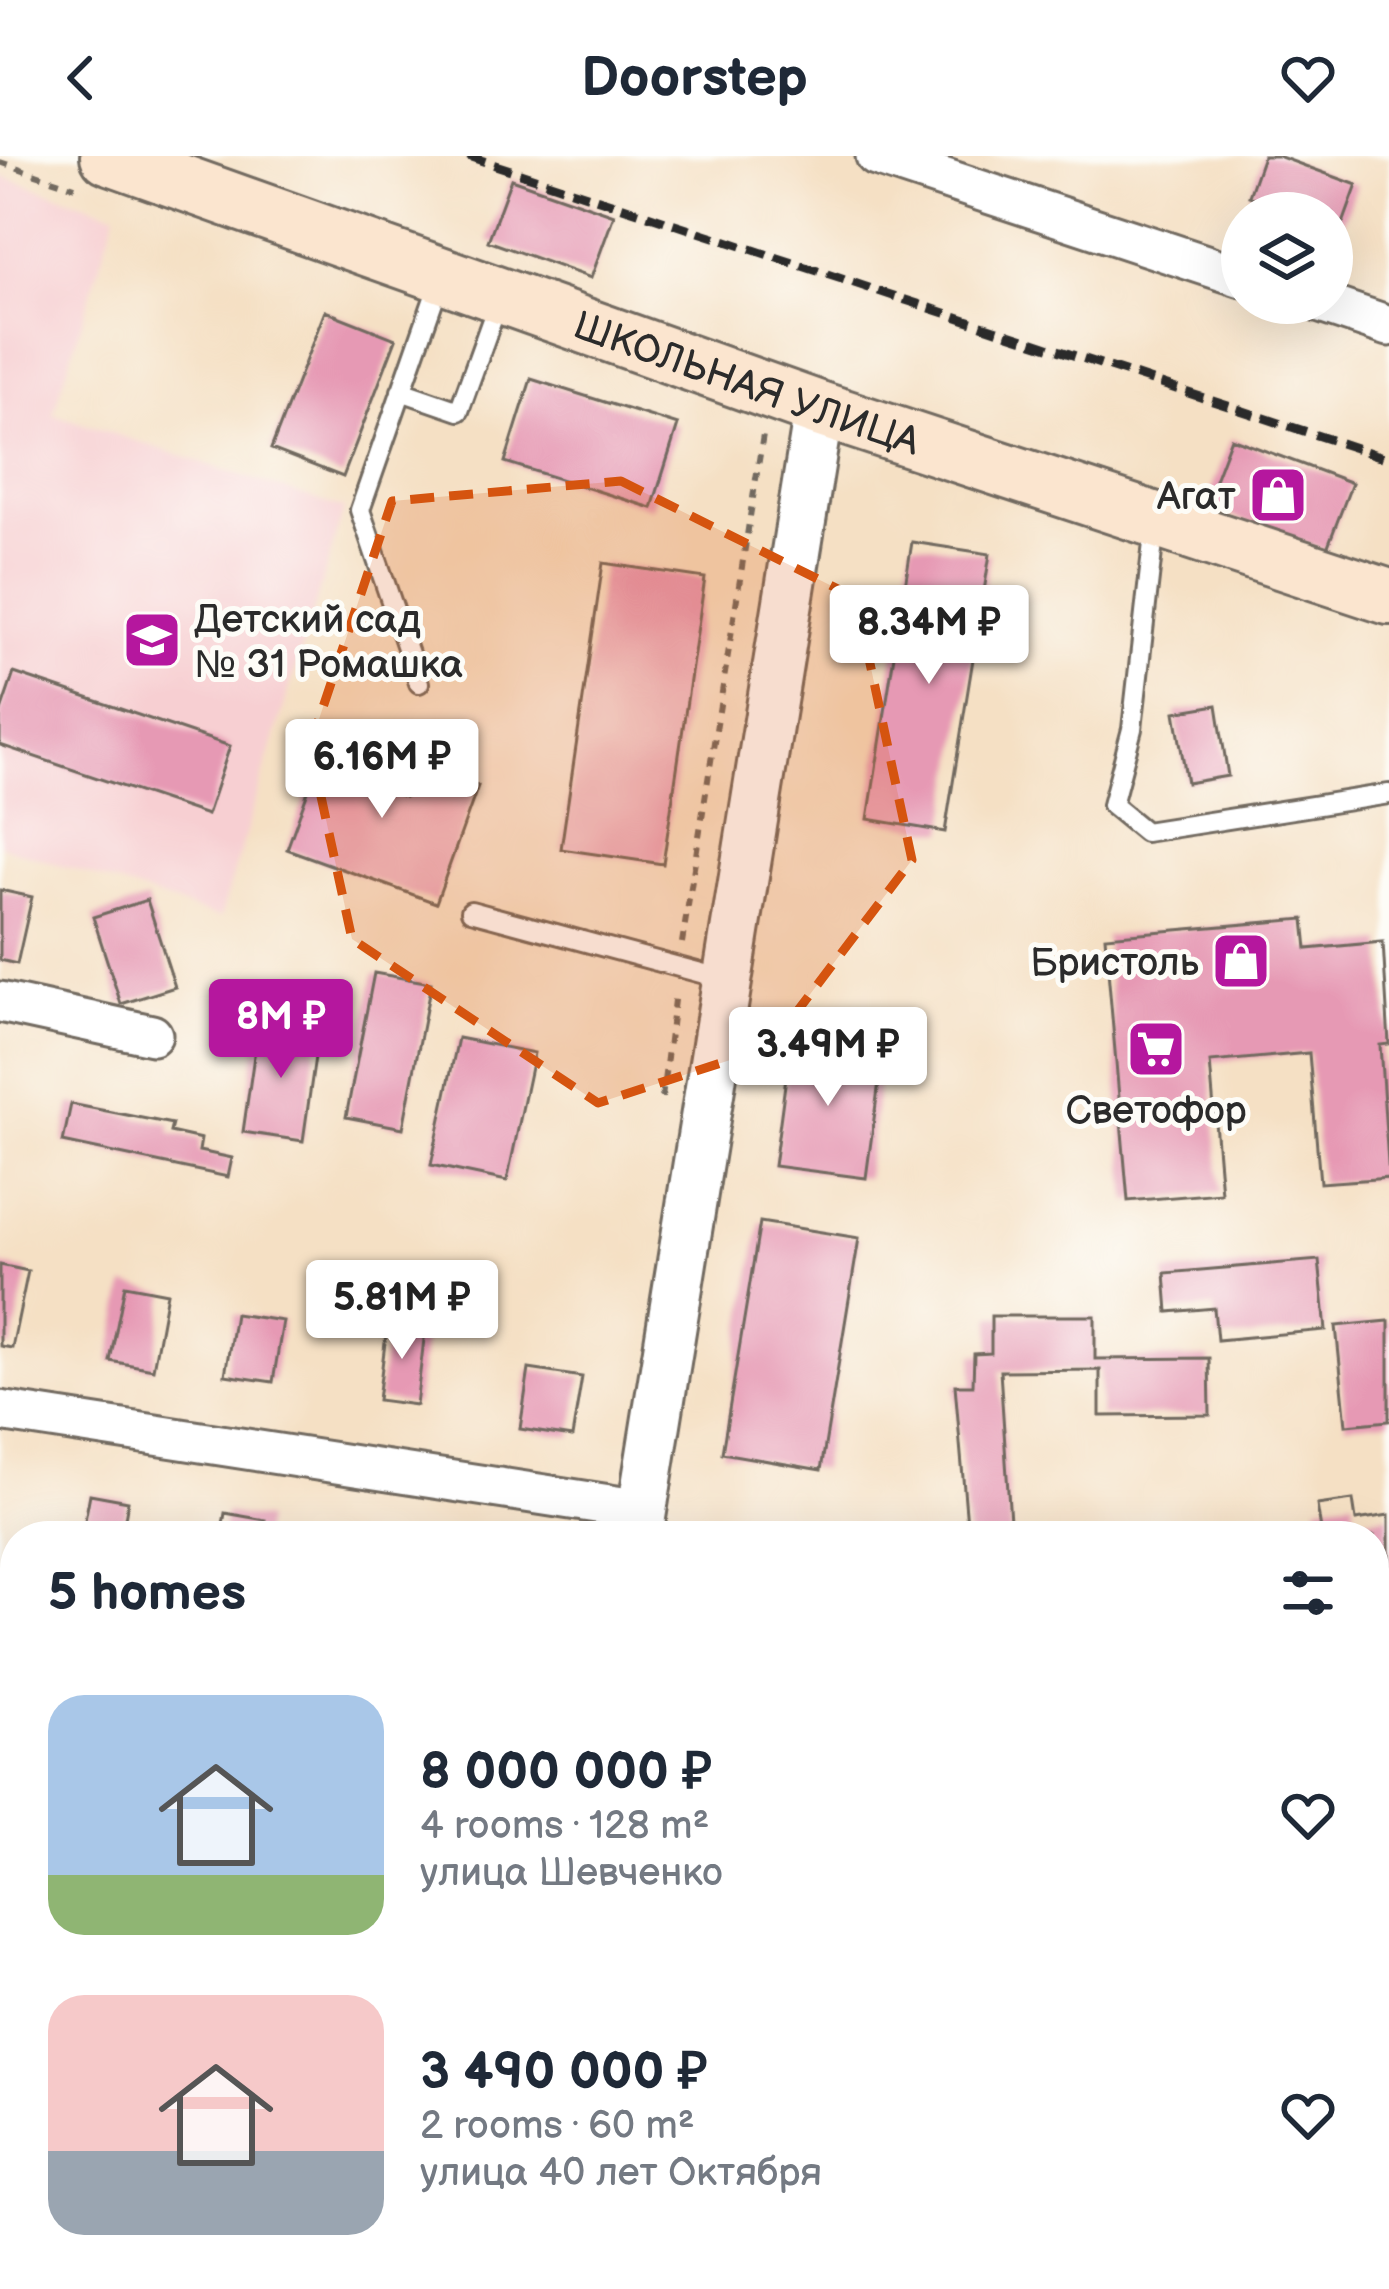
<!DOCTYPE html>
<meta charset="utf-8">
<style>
:root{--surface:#fff;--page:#f6f6f7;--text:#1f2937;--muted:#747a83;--accent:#b5179e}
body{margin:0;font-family:"Balsamiq Sans",sans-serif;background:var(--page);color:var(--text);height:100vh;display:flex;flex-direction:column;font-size:45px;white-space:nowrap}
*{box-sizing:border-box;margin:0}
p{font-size:39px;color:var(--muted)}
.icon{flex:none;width:66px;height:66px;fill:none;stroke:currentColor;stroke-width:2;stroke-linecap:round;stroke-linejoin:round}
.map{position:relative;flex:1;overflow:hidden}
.details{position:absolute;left:0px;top:1365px;width:1389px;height:768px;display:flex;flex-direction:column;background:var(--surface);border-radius:48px 48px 0 0;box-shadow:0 12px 48px #0002}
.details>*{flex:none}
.buttons{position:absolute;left:1221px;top:36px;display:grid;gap:24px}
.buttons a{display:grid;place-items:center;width:132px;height:132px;border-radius:50%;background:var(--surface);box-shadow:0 12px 48px #0002;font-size:60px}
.price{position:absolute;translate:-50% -102px;padding:0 27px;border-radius:12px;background:#fff;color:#222;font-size:39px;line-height:78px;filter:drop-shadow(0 3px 6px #0008)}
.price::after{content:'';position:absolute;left:50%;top:72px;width:36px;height:27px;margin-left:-18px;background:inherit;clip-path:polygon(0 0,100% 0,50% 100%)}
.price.on{background:var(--accent);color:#fff}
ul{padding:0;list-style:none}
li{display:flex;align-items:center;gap:36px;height:300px;padding:0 48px}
li span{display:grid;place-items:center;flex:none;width:336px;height:240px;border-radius:36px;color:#555}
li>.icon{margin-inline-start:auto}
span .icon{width:144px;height:144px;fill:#fffc;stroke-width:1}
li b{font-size:51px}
h2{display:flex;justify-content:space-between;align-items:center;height:144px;padding:0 48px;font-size:51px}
header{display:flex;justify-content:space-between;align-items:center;height:156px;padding:0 48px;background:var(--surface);font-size:54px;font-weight:800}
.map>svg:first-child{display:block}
.built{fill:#f7cfd2}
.building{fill:#e699b4}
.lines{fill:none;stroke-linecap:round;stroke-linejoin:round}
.service-casing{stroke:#726a61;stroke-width:24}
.minor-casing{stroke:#726a61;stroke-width:45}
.tertiary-casing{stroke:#726a61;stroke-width:54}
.secondary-casing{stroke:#726a61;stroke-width:60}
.path{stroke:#726a61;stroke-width:6;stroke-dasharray:9 9;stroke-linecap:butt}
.service{stroke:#fff;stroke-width:18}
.minor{stroke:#fff;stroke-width:39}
.tertiary{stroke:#fff;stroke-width:48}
.secondary{stroke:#fbe5cf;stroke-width:54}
.rail{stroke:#2b2b2b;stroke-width:9;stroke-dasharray:18 9;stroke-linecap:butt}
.marked{fill:#d5540f;fill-opacity:0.2;stroke:#d5540f;stroke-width:9;stroke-dasharray:24 15;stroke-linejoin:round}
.labels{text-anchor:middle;stroke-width:10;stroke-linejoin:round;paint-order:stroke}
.street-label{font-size:39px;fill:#2b2b2b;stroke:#fdfcf7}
.poi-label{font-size:39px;fill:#2b2b2b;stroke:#fdfcf7;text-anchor:end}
</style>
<header><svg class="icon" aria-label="back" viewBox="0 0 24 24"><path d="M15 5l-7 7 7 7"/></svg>Doorstep<svg class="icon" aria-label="heart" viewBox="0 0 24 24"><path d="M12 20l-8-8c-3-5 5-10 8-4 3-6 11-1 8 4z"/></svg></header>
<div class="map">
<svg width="1389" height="2133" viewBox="0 0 1389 2133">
<rect width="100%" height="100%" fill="#fdfcf7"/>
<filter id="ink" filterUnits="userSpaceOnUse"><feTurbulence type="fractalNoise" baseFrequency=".00833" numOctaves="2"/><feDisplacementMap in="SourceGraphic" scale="24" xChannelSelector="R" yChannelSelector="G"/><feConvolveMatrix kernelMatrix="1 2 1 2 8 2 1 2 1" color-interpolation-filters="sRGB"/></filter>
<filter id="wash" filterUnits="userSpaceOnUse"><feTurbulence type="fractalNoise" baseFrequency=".004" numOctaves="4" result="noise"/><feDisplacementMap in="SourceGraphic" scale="48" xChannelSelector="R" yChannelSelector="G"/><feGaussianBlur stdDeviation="2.7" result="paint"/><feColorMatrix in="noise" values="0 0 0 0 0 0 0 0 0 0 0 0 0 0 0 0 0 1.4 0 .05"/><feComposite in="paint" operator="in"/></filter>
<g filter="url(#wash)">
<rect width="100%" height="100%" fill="#f5e0c4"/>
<!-- built -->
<path class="built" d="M0,20L116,57L53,258L344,353L220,762L0,689Z"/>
<g id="blocks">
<!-- building -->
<path class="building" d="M1263,0H1278L1357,29L1341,73L1332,70V57H1297L1249,40Z
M511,23L614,59L591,122L488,85Z
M325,155L396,183L343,321L271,293Z
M531,223L678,269L652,352L505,306Z
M1231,282L1352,327L1326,395L1205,350Z
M912,386L990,398L945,676L868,663Z
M603,407L705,422L663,708L561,693Z
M14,517L230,590L207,659L0,589V558Z
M1217,549L1228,620L1187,627L1175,556Z
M329,577L378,595L366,628L405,641L417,608L478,630L436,747L287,693Z
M0,734L32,741L17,808L0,804Z
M147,744L175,831L121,848L93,761Z
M1304,763L1307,793L1383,786L1389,888L1380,889L1389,1022L1320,1027L1309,897L1210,906L1221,1037L1128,1045L1105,780Z
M374,817L431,827L403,972L346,961Z
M259,865L319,873L303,985L243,976Z
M458,882L534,897L507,1025L431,1009Z
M791,884L883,896L866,1022L774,1010Z
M71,948L172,968L170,976L201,983L199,995L232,1002L228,1021L63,986Z
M760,1066L859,1082L821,1314L722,1297Z
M1319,1104L1326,1174L1217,1184L1214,1152L1168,1156L1165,1117Z
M0,1109L28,1115L12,1192L0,1190Z
M125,1129L167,1137L153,1213L110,1205Z
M235,1158L283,1165L273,1226L225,1219Z
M991,1160H1095V1203L1209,1202L1210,1259L1100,1260V1214L1000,1215L1011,1380H968L955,1229H973L974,1198L991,1197Z
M388,1162L426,1167L416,1249L378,1244Z
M1389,1165V1265L1346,1269L1336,1170Z
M529,1213L582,1221L572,1281L520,1273Z
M90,1338L128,1345L122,1380H82Z
M1353,1344L1356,1364L1389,1359V1445L1382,1446L1381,1433L1374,1434V1380H1322L1317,1349Z
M225,1357L265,1364L262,1380H221Z
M0,1945L15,1948L10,1996L0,1994Z
M593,2118H708L715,2119L712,2133H591Z
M800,2118H1299L1317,2133H796Z"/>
</g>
</g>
<g filter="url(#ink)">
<use href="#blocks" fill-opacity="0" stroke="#726a61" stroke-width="3"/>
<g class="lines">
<!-- service casing -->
<g class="service-casing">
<path id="service" d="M401,235L459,255L498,147
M1155,369L1132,573L1112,649L1145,676L1389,638
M419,527L360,354L440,125
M471,755L727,824
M1374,1813L1389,1828"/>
</g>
<!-- minor casing -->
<g class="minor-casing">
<path id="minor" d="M876,0L1242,121
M1321,147L1389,170
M0,846L152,879
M0,1255L642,1354
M0,1831L15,1834"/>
</g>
<!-- tertiary casing -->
<g class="tertiary-casing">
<path id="tertiary" d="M638,1380L819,253
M515,2133L518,2118"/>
</g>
<!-- secondary casing -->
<g class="secondary-casing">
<g id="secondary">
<path id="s1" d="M108,0L819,253L1389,441"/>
<path d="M1374,1580L1389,1560"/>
<path d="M1374,2033L1389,2073"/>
</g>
</g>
<!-- path -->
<path class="path" d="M0,6L75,31
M682,787L763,279
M662,942L675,836
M1354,2118L1360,2133"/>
<!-- service -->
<use href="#service" class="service"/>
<!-- minor -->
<use href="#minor" class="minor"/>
<!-- tertiary -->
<use href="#tertiary" class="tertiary"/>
<!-- secondary -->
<use href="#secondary" class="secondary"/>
<!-- rail -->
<path class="rail" d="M468,0L1389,303"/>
</g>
</g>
<!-- marked area -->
<path class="marked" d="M621,325L856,442L912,704L770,891L598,947L352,783L310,590L392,345Z"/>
<!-- icons -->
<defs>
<g id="shop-square" transform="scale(3)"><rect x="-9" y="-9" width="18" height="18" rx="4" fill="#b5179e" stroke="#fdfcf7"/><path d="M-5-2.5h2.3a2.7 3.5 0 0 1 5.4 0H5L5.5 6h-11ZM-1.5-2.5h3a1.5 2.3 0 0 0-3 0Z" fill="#fff"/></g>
<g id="school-square" transform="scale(3)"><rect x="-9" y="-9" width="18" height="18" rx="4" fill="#b5179e" stroke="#fdfcf7"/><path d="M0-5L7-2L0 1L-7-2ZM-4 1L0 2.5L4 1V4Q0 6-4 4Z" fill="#fff"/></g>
<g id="supermarket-square" transform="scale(3)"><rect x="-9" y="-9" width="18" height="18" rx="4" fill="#b5179e" stroke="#fdfcf7"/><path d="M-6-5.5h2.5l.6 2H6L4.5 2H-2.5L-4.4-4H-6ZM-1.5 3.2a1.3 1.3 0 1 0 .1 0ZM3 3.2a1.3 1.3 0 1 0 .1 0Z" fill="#fff"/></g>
</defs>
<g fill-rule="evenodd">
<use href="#shop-square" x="1278" y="339"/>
<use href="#school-square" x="152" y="484"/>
<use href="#shop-square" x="1241" y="805"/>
<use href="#supermarket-square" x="1156" y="893"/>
</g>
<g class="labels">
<!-- street labels -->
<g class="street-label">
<text dy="14" stroke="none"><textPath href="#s1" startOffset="678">ШКОЛЬНАЯ УЛИЦА</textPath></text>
</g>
<!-- poi labels -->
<g class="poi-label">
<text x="1236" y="353">Агат</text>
<text x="194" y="476" text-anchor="start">Детский сад<tspan x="194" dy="45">№ 31 Ромашка</tspan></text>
<text x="1199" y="819">Бристоль</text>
<text x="1156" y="967" text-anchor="middle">Светофор</text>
</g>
</g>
</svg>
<div class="buttons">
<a><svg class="icon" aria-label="layers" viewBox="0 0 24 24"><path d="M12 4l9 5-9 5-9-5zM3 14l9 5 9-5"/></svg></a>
</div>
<b class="price" style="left:929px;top:531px">8.34M ₽</b>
<b class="price" style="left:382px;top:665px">6.16M ₽</b>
<b class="price on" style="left:281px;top:925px">8M ₽</b>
<b class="price" style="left:828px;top:953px">3.49M ₽</b>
<b class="price" style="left:402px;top:1206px">5.81M ₽</b>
<section class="details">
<h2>5 homes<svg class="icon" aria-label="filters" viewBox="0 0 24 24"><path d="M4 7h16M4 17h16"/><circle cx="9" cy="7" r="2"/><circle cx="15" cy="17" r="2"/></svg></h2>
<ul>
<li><span style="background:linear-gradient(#a9c7e8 75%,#8fb573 0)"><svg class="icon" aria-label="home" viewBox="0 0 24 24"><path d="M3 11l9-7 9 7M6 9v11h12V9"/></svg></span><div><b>8 000 000 ₽</b><p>4 rooms · 128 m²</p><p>улица Шевченко</p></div><svg class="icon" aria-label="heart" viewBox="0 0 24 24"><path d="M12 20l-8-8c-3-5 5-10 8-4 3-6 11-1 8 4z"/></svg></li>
<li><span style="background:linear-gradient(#f6c9c9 65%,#9aa5b1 0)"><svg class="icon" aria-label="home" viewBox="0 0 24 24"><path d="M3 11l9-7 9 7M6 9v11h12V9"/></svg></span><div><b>3 490 000 ₽</b><p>2 rooms · 60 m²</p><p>улица 40 лет Октября</p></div><svg class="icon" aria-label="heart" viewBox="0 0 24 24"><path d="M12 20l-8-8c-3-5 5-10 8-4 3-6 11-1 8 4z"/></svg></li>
</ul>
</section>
</div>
